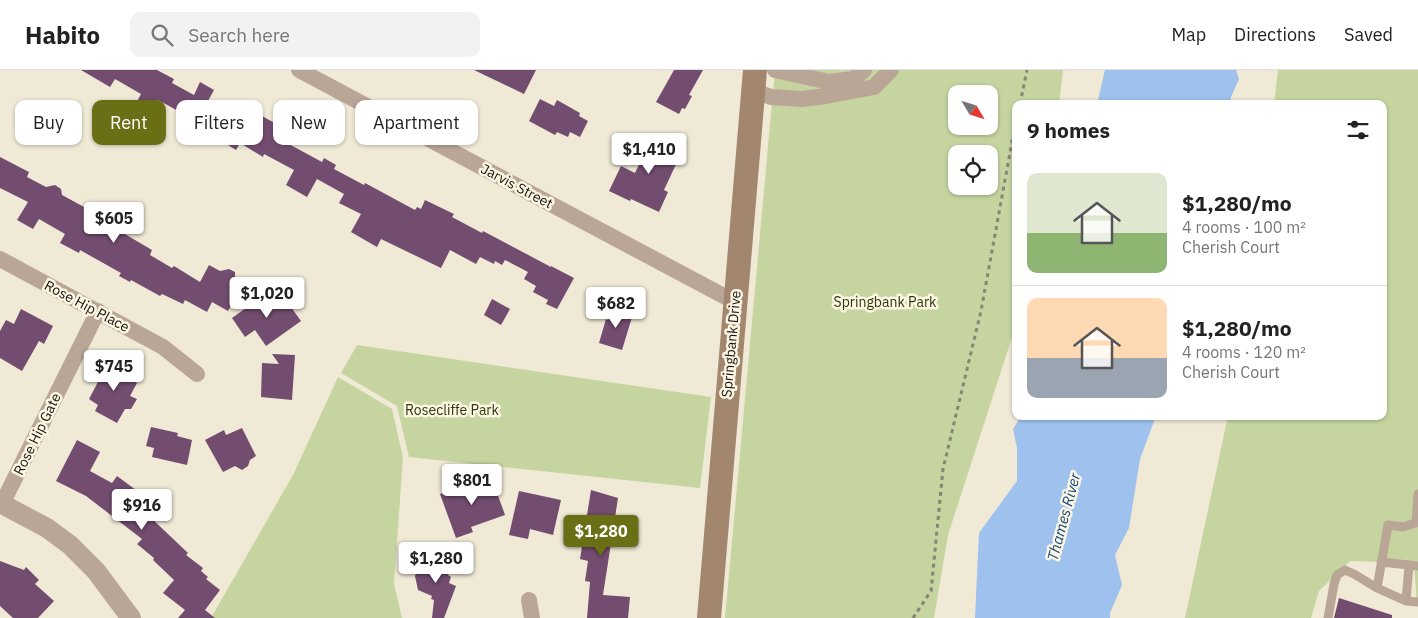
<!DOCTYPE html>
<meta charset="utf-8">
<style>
:root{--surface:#fff;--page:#f2f2f2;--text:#222;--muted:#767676;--line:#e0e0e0;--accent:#6a6f15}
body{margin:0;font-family:"IBM Plex Sans",sans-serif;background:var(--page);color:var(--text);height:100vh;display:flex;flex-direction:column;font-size:19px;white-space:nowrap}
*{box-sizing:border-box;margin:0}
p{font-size:16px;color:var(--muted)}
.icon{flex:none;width:28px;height:28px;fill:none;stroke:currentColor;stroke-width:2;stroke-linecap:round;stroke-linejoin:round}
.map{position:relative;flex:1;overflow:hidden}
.drawer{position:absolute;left:1012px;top:30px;width:375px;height:320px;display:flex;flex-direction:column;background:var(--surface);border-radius:10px;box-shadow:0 1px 4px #0004}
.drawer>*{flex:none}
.banner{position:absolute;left:15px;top:30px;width:475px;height:45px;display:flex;gap:10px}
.needle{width:32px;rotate:128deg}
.controls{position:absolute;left:948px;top:15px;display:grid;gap:10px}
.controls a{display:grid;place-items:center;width:50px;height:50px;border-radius:10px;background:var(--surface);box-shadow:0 1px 4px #0004;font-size:25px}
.price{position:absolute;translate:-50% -42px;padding:0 11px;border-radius:5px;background:#fff;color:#222;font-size:16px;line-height:32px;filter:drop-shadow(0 1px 2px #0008)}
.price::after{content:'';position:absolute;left:50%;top:30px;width:15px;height:11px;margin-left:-8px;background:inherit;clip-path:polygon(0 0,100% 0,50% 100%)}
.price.current{background:var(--accent);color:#fff}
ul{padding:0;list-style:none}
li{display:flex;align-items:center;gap:15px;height:125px;padding:0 15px}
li+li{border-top:1px solid var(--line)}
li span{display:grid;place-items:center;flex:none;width:140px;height:100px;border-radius:10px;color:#555}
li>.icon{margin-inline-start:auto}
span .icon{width:60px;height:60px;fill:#fffc;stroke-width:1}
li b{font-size:21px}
h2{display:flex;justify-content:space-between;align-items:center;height:60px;padding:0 15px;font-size:21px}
.tag{padding:0 18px;border-radius:10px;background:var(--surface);box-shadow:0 1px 4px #0004;font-size:18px;line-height:45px}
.tag.current{background:var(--accent);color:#fff}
header{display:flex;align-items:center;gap:30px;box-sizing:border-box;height:70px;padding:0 25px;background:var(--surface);border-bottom:1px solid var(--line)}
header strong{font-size:24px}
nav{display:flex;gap:28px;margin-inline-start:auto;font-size:18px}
.search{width:350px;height:45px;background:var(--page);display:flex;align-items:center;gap:12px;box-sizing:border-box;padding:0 18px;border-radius:10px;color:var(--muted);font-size:19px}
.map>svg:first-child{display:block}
.green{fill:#c6d5a0;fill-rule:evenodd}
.water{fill:#9ec2ed}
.building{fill:#734d70}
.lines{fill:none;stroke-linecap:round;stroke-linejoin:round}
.path{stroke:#888477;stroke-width:3;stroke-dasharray:4 4;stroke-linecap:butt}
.service{stroke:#baa696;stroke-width:9}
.minor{stroke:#baa696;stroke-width:16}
.tertiary{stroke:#baa696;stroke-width:20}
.secondary{stroke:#a3866e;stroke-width:24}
.labels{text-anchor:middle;stroke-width:5;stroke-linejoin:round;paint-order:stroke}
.street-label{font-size:14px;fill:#16140e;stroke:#fcf6e3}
.park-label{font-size:14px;fill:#2e370e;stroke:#fcf6e3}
.water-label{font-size:15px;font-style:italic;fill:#17497d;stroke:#fcf6e3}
</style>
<header>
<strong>Habito</strong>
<div class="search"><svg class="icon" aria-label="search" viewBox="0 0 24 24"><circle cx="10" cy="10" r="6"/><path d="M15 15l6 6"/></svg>Search here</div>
<nav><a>Map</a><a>Directions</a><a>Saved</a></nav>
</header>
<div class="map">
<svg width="1418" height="548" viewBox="0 0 1418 548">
<rect width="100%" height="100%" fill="#efe9d6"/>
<!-- green -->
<path class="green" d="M775,0H1063L1059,34H1016V255L948,465L934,548H725ZM956,24H989V56H956ZM956,84H989V116H956Z
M1278,0H1418V535H1417L1414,493L1350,491L1319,521L1311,548H1185L1228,346H1384V34H1274Z
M357,275L711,327L700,418L409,387L397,336L341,303Z
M338,307L392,339L403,387L394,514L402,548H211L293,405Z"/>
<!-- water -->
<path class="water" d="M1105,0H1236L1239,9L1231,27L1230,34H1097Z
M1021,346H1156L1140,389L1129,458L1115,485L1122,515L1110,543V548H975L979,463L1017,411V378L1013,359Z"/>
<!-- building -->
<path class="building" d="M81,0H157L174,9L172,13L194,25L200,12L214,20L208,31L242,50L243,48L256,56L262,46L280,56L274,66L322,92L324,88L336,95L334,99L364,115L365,113L415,140L417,137L421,139L425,130L454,144L452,147L482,163L483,161L551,197V196L574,208L557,239L546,234L548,230L533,222L536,216L524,209L528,202L505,190L502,195L495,191L494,194L480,187L476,194L450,180L441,198L381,169L377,177L351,162L361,144L339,133L344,124L317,109L307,127L286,115L294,100L264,84L263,87L240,73L236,80L223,72L226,67L158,30L142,61L129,55L137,41L133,39L141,24L115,9L110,17Z
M474,0H536L524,24Z
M674,0H703L689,25L692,26L685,39L682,38L679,44L656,32Z
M540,29L554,36L557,30L580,43L579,46L588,51L580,67L570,62L568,67L557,62L555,65L529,51Z
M654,63L677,74L676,76L682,79L676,89L678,90L664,120L668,122L659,142L631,129L630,131L609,121L621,96L635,103Z
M0,87L29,102L27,107L46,117L55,115L61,119L62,125L84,137L85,135L94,140L103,139L110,142V148L116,151L113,157L152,180L150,185L172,198L174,196L200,212L209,195L220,201L229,199L235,202V208L244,212L228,241L212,232L207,242L185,230L183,234L162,224L160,226L131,210L130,212L119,206L121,203L80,180L79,183L60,173L65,164L39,149L33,159L17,150L28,132L0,118Z
M272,224L282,238L288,233L301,251L266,276L255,260L245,267L232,248L264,225L266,228Z
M492,229L510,239L501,255L484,245Z
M611,238L633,244L622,280L599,273L606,249L608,250Z
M21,239L53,256L44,274L39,271L22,301L0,288V261L6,250L14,254Z
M272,284L295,285L292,330L261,327L262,293L279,294Z
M110,289L130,300L126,307L137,313L130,326L137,329L131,339H125L117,353L95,341L98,335L89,329Z
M151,357L178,363L177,366L192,370L187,395L152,387L154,378L146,376Z
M242,358L256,386L250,390L248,396L242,400L235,396L223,402L205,370L224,360L226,365Z
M77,370L100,382L90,401L112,413L117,406L140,423L138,426L154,439L149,446L188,483L186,485L203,498L201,501L208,507L206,509L220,520L205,540L215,548H178L185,540L163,523L174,510L153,490L154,488L137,474L142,469L86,426L56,411Z
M491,406L505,445L471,457L473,462L456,468L440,424Z
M591,420L618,428L603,525L630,527L628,548H587L590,512L585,511L588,491L580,489Z
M519,421L561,430L553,465L530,459L528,469L509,465Z
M428,486L452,495L448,505L451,507L449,513L456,516L444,548H432L434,530L431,529L432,526L418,520L415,506L420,492L425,494Z
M0,491L24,500L26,497L39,510L35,514L54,531L38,548H13L0,536Z
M1339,528L1392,545V548H1334Z"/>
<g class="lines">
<!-- path -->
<path class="path" d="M1020,34L1027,0
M913,548L931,521L943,399L981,241L1016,50"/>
<!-- service -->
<path class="service" d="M1416,453L1418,424
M1381,492L1418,496
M1409,495L1406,531L1418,532
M1406,531L1377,518L1388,455L1403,457L1418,452
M1328,548L1334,514L1337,505L1345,500L1354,504L1377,518"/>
<!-- minor -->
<path class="minor" d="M299,0L735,232
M775,0L829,12L853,9L864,0
M752,20L771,27L802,29L826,26L874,17L891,0
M0,189L163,277L197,304
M2,434L98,241
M529,530L532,548"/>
<!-- tertiary -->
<path class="tertiary" d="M0,433L47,458L70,475L96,501L131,548"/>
<!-- secondary -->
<path class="secondary" d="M709,548L755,0"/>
</g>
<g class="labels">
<!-- street labels -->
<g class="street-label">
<text transform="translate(517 116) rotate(28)" y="5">Jarvis Street</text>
<text transform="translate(87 236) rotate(28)" y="5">Rose Hip Place</text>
<text transform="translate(731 274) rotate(-85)" y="5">Springbank Drive</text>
<text transform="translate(37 364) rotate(-64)" y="5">Rose Hip Gate</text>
</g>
<!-- park labels -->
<g class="park-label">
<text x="885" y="237">Springbank Park</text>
<text x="452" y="345">Rosecliffe Park</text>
</g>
<!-- water labels -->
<g class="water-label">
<text transform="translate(1064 447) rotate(-75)" y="5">Thames River</text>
</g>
</g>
</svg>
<div class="controls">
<a><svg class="needle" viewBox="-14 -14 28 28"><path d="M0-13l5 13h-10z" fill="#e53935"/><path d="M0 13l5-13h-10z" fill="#767676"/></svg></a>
<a><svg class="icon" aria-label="locate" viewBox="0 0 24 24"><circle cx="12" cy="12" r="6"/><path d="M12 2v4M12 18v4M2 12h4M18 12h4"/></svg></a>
</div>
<b class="price" style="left:649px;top:105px">$1,410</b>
<b class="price" style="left:114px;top:174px">$605</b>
<b class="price" style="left:267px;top:249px">$1,020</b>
<b class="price" style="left:616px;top:259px">$682</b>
<b class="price" style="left:114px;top:322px">$745</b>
<b class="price" style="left:472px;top:436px">$801</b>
<b class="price" style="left:142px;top:461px">$916</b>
<b class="price current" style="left:601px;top:487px">$1,280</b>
<b class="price" style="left:436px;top:514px">$1,280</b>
<div class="banner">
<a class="tag">Buy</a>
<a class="tag current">Rent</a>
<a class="tag">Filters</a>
<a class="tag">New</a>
<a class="tag">Apartment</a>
</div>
<section class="drawer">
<h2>9 homes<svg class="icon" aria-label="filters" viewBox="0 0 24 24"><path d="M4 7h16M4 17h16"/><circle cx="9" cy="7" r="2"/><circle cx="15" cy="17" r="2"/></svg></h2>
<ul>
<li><span style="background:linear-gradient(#dfe7d0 60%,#8fb573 0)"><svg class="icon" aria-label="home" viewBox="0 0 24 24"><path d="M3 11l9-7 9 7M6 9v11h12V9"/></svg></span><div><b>$1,280/mo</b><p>4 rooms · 100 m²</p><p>Cherish Court</p></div></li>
<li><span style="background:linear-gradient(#ffd9b3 60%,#9aa5b1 0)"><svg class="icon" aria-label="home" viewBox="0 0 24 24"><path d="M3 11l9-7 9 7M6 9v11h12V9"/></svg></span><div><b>$1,280/mo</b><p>4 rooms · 120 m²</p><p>Cherish Court</p></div></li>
</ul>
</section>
</div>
